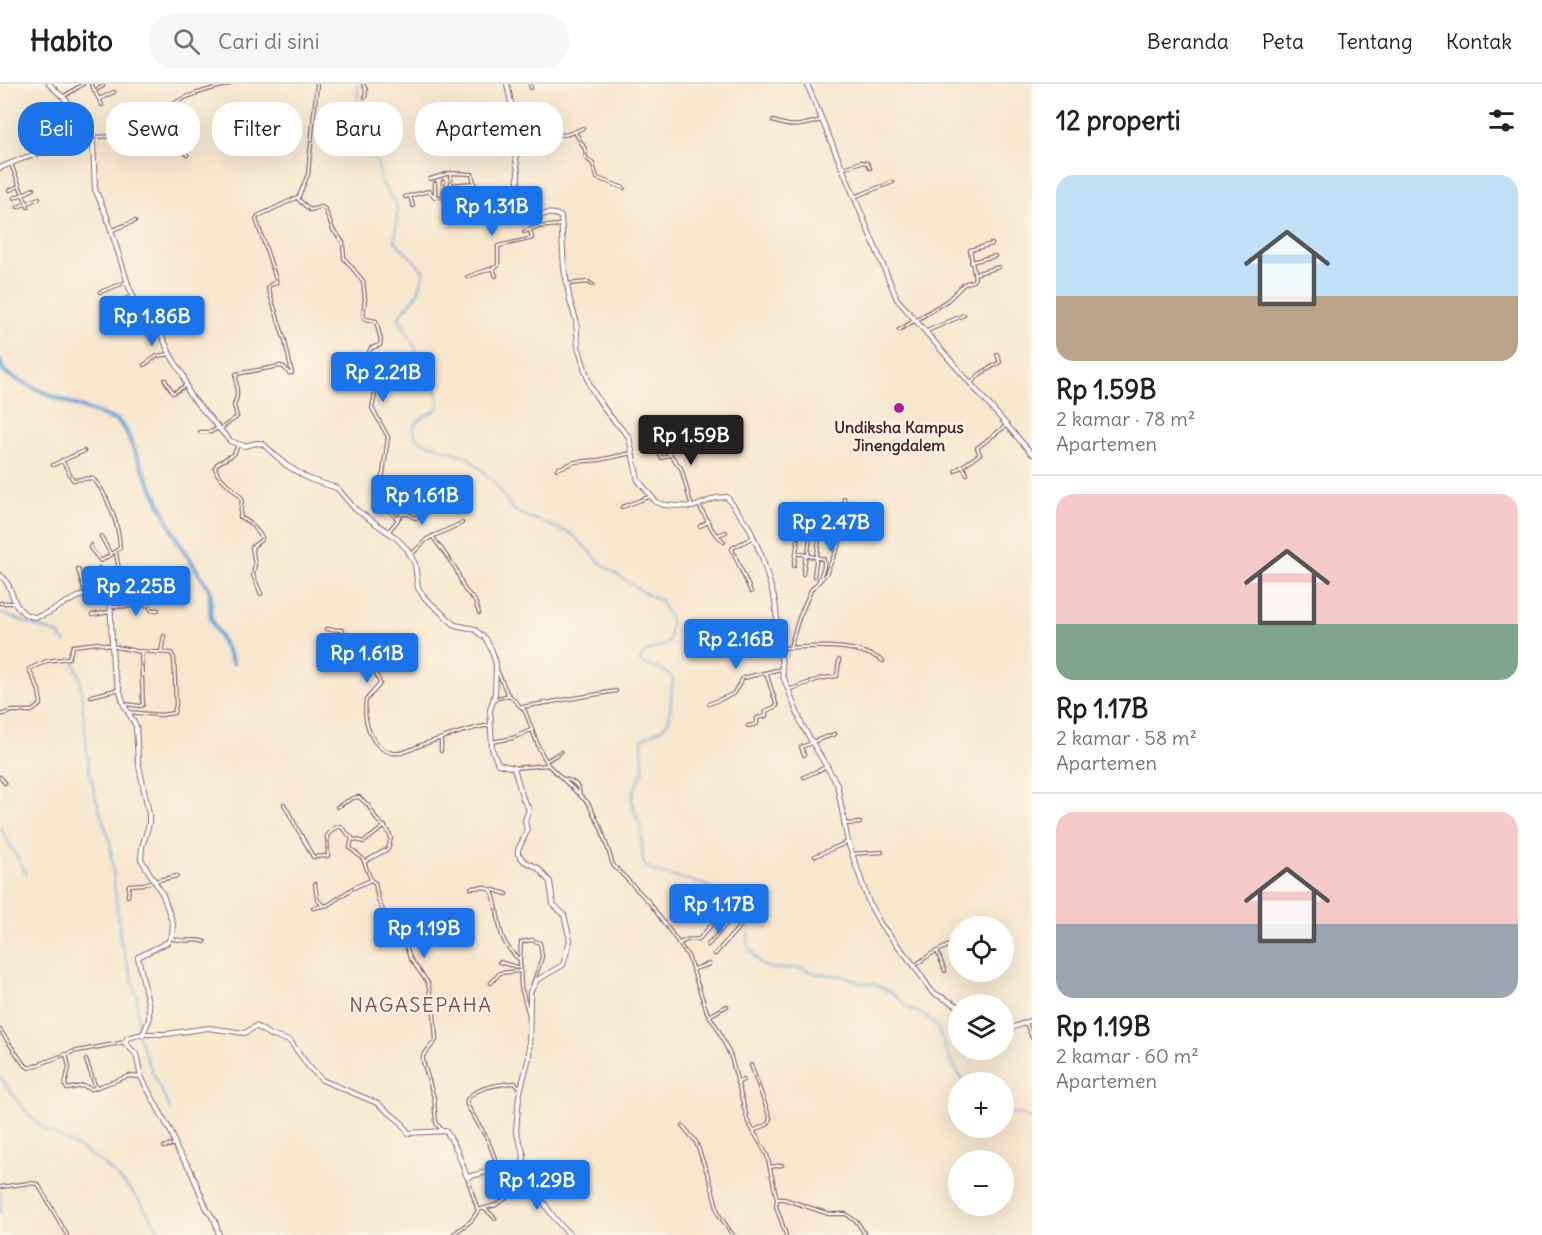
<!DOCTYPE html>
<html lang="id">
<meta charset="utf-8">
<style>
:root{--surface:#fff;--page:#f6f6f6;--text:#202124;--muted:#757577;--line:#e0e0e0;--accent:#1a73e8}
body{margin:0;font-family:Delius,sans-serif;background:var(--page);color:var(--text);height:100vh;display:flex;flex-direction:column;font-size:22px;white-space:nowrap}
*{box-sizing:border-box;margin:0}
p{font-size:20px;color:var(--muted)}
.icon{flex:none;width:33px;height:33px;fill:none;stroke:currentColor;stroke-width:2;stroke-linecap:round;stroke-linejoin:round}
.map{position:relative;flex:1;overflow:hidden}
.panel{display:flex;flex-direction:column;background:var(--surface);width:510px}
.panel>*{flex:none}
.top-card{position:absolute;left:18px;top:18px;width:570px;height:54px;display:flex;gap:12px}
.tools{position:absolute;left:948px;top:832px;display:grid;gap:12px}
.tools a{display:grid;place-items:center;width:66px;height:66px;border-radius:50%;background:var(--surface);box-shadow:0 6px 24px #0002;font-size:30px}
.price{position:absolute;translate:-50% -51px;padding:0 14px;border-radius:6px;background:var(--accent);color:#fff;font-size:20px;line-height:39px;filter:drop-shadow(0 2px 3px #0008)}
.price::after{content:'';position:absolute;left:50%;top:36px;width:18px;height:14px;margin-left:-9px;background:inherit;clip-path:polygon(0 0,100% 0,50% 100%)}
.price.selected{background:#222;color:#fff}
ul{padding:0;list-style:none}
li{display:grid;align-content:center;gap:12px;height:318px;padding:0 24px}
li+li{border-top:2px solid var(--line)}
li span{display:grid;place-items:center;height:186px;border-radius:18px;color:#555}
li>.icon{margin-inline-start:auto}
span .icon{width:108px;height:108px;fill:#fffc;stroke-width:1}
li b{font-size:26px}
h2{display:flex;justify-content:space-between;align-items:center;height:72px;padding:0 24px;font-size:26px}
.pill{padding:0 21px;border-radius:24px;background:var(--surface);box-shadow:0 6px 24px #0002;font-size:21px;line-height:54px}
.pill.selected{background:var(--accent);color:#fff}
header{display:flex;align-items:center;gap:36px;box-sizing:border-box;height:84px;padding:0 30px;background:var(--surface);border-bottom:2px solid var(--line)}
header strong{font-size:28px}
nav{display:flex;gap:33px;margin-inline-start:auto;font-size:21px}
.search{width:420px;height:54px;background:var(--page);display:flex;align-items:center;gap:15px;box-sizing:border-box;padding:0 21px;border-radius:24px;color:var(--muted);font-size:22px}
main{display:flex;flex:1;min-height:0}
.map>svg:first-child{display:block}
.lines{fill:none;stroke-linecap:round;stroke-linejoin:round}
.stream{stroke:#62a5d6;stroke-width:1.5}
.river{stroke:#62a5d6;stroke-width:4.5}
.street-casing{stroke:#876564;stroke-width:4.5}
.secondary-casing{stroke:#876564;stroke-width:6}
.street{stroke:#fff;stroke-width:2}
.secondary{stroke:#fff;stroke-width:4}
.poi-dot{fill:#b5179e;stroke:#fcf5e5;stroke-width:2}
.labels{text-anchor:middle;stroke-width:4.5;stroke-linejoin:round;paint-order:stroke}
.poi-label{font-size:16px;font-weight:bold;fill:#4a1f2b;stroke:#fcf5e5}
.quarter-label{font-size:20px;letter-spacing:1.5px;fill:#814e5d;stroke:#fcf5e5}
</style>
<header>
<strong>Habito</strong>
<div class="search"><svg class="icon" aria-label="search" viewBox="0 0 24 24"><circle cx="10" cy="10" r="6"/><path d="M15 15l6 6"/></svg>Cari di sini</div>
<nav><a>Beranda</a><a>Peta</a><a>Tentang</a><a>Kontak</a></nav>
</header>
<main>
<div class="map">
<svg width="1032" height="1151" viewBox="0 0 1032 1151">
<rect width="100%" height="100%" fill="#fcf5e5"/>
<filter id="ink" filterUnits="userSpaceOnUse"><feTurbulence type="fractalNoise" baseFrequency=".0167" numOctaves="2"/><feDisplacementMap in="SourceGraphic" scale="12" xChannelSelector="R" yChannelSelector="G"/><feConvolveMatrix kernelMatrix="1 2 1 2 8 2 1 2 1" color-interpolation-filters="sRGB"/></filter>
<filter id="wash" filterUnits="userSpaceOnUse"><feTurbulence type="fractalNoise" baseFrequency=".008" numOctaves="4" result="noise"/><feDisplacementMap in="SourceGraphic" scale="24" xChannelSelector="R" yChannelSelector="G"/><feGaussianBlur stdDeviation="1.35" result="paint"/><feColorMatrix in="noise" values="0 0 0 0 0 0 0 0 0 0 0 0 0 0 0 0 0 1.4 0 .05"/><feComposite in="paint" operator="in"/></filter>
<g filter="url(#wash)">
<rect width="100%" height="100%" fill="#f7e6ce"/>
<g class="lines">
<!-- stream -->
<path class="stream" d="M357,0L358,13L352,46L358,65L375,76L378,80L381,98L396,119L397,129L395,157L423,186C423,200 417,212 408,222C404,227 401,227 399,233L420,273L435,295L439,322L436,326L419,336L413,344L416,353L420,357L468,373L494,398L514,427L572,450L603,481L643,508L661,517L671,537L669,557C660,567 643,562 640,578C650,584 667,585 673,595L669,636L663,644L642,655L643,688L634,706L632,715L634,725L641,744L643,779C657,794 687,793 705,801C714,805 724,814 732,819L734,824L747,831L749,845L747,860L761,881L775,885L799,884L818,890L845,892L861,899L874,900L891,908L910,925L926,932L937,943L950,976L965,999
M0,529L58,550L66,559
M73,574L80,594L89,685L98,722L110,757L120,854L137,912L138,951L149,981L170,1025
M0,743L27,791
M0,993C11,1007 21,1024 34,1036C47,1049 66,1055 81,1065C117,1086 142,1115 161,1151
M1004,1029H1017L1032,1036
M0,1108V1131"/>
<!-- river -->
<path class="river" d="M0,277L3,287L14,294L54,313L118,337L126,347L139,377L178,457L210,506L211,535L233,579"/>
</g>
</g>
<g filter="url(#ink)">
<g class="lines">
<!-- street casing -->
<g class="street-casing">
<path id="street" d="M91,0L102,21
M317,0L308,90L298,115L310,126L321,123L325,125L333,146L343,158L344,174L363,197L365,215L363,232L366,235L376,237L381,256L380,261L371,264L369,268L375,310L372,324L388,353L383,390L378,401L384,420L398,436L388,448
M363,0L366,6L365,13
M530,0L531,4
M94,7L103,2
M63,13L83,0
M99,15L114,8
M773,37C796,45 800,41 822,36
M170,40L176,35L170,25C174,13 216,4 230,0
M515,46L552,37C557,58 567,51 583,44
M575,48L585,65L586,74L593,80L597,94L624,104
M92,53L139,51L169,40L187,71
M11,80L28,123
M842,85L861,78L867,79L870,84
M450,89L472,90L474,99
M430,95L450,89L452,111
M443,97L444,113L465,109L518,107
M435,99V113H444
M451,101L474,99L477,134
M10,106L19,102
M410,112L413,122
M405,113L429,107L435,113
M854,113L893,98
M14,114L34,105
M18,123L39,114
M110,147L135,137
M524,148L536,143L560,141
M971,178L995,172
M493,184L496,192
M974,190L999,183
M467,193L498,182V162L529,155L532,154L530,146
M568,200L588,198L593,201
M100,208L127,198
M118,218L133,212
M915,237L948,216L964,200L973,197L975,194L970,166L992,160
M899,246L914,237
M927,247L964,231
M144,281L157,272L170,270
M165,296L173,309L185,302
M970,300L980,290L1000,278L997,270
M219,346L237,333L234,321L237,312L236,290L280,282L284,283L289,289H292L285,257L268,204L270,201L276,199V195L256,135L258,132L298,113
M200,348H211L218,344
M659,357L681,384L692,423
M238,361L234,370L217,380L215,384L218,391L242,414L240,433L250,439L262,453L261,456L252,463L255,481L253,491L261,510
M655,364L662,374L671,370
M62,376L73,396L92,394C107,407 120,445 120,464L101,477L90,464L91,461
M53,381L84,367
M962,382L967,390
M557,385L575,378L599,376L632,369
M955,387L980,370L977,364L1007,341
M699,421L713,447L724,458
M622,423L649,413
M401,430H408L415,434L438,423
M397,435L401,432L402,421L420,413
M700,442L708,438
M718,451L726,448
M101,452L111,471
M432,452L456,485L464,505L475,517L479,529
M796,469L824,475V483L819,496
M411,471L427,455L462,439
M808,471L810,451
M794,482L798,456
M99,484L104,505
M78,485L86,511
M803,490L806,471
M814,492L819,456
M113,504L121,506L144,501
M108,506L121,498L116,469
M122,506L126,522
M751,508L732,465L734,463L754,453
M0,519H16
M111,523L149,521L151,526H158
M92,531L110,528
M326,545L342,546L348,558L361,560C365,569 379,593 380,600L366,616C363,636 370,665 393,669C404,671 414,663 424,660C446,653 469,644 491,641
M790,563L799,534L811,506L826,490L843,451L844,414
M779,564C811,563 855,558 883,577
M161,568L164,552
M497,586L507,609L525,627L539,664L548,681L588,719L601,744L613,781L649,818L688,872L707,928L718,945L731,973L748,1038L767,1071L777,1115H784L829,1130H846L858,1139L865,1151
M788,606L819,595L837,592L839,576
M91,612L120,605
M495,615L509,611
M125,620L140,622L143,621L141,567
M709,620L733,610L743,594L781,585
M522,623L616,607
M0,631L12,627H32L41,620L39,607L29,585L47,577L69,574L73,562L97,559L136,567L171,569L174,574L176,621L174,629L161,631L127,628
M748,642L757,640V634L766,632V627L777,622L766,589
M441,655V667
M492,658L513,654L531,646
M812,658L835,650
M804,671L801,663L812,659
M546,677L561,668
M513,684L548,681
M0,693L5,699
M804,693L828,682
M564,695C573,696 580,702 580,712
M284,720L313,773L328,772L327,752L333,745L340,742L352,754L350,764L363,775L371,796L375,799L378,815L395,856L405,859L410,874L428,899L434,929L436,956L423,972V977L434,1014L436,1039L442,1046
M337,723L353,714L359,713L368,721L377,736L388,747L391,754L388,765L364,778
M844,740L860,739
M352,755L364,758L385,742
M852,770L882,768
M815,772L848,758
M154,797L177,792
M315,800L317,815L323,822
M471,804L484,803L492,807C503,836 493,854 520,876L521,903L528,928
M490,805L507,810
M128,812L129,801L145,800L153,797
M313,824L328,821L353,804L371,796
M171,854C186,860 196,853 205,858
M680,859L686,856L699,855L725,826L735,830L708,861
M937,867L945,887
M715,870L741,841L740,832L735,830
M520,876L521,858L532,856L540,859L542,873L533,900
M499,878L521,884
M914,882L931,870L958,857
M694,885L709,880
M491,899L500,889L520,887
M709,932L727,922
M1026,939L1032,954
M0,946L22,978L29,984L72,968L125,958
M66,970L69,983L65,1001L67,1005L83,1002L92,1005L129,992L141,993
M86,976L96,1004
M751,981L770,1034L768,1040L753,1047
M737,999L743,996
M683,1042L696,1058L711,1100L719,1131L733,1151
M164,1063L175,1060
M770,1083L782,1081
M499,1085L488,1056L467,1021V1016C475,1003 500,1000 515,999L521,1004
M533,1088L548,1083L570,1091
M0,1103L30,1099L38,1100L67,1151
M513,1107L537,1105
M777,1115L776,1122L786,1151
M485,1125L495,1134
M478,1126L496,1121L511,1111L513,1105L505,1088
M452,1151L471,1137L478,1127L467,1093"/>
</g>
<!-- secondary casing -->
<g class="secondary-casing">
<path id="secondary" d="M49,0L67,17L91,50L93,59L95,105L107,133L129,203L135,216L158,243L171,272L183,291L189,310L230,357L244,362L257,359L263,360L286,381L309,395L337,404L355,425L395,453L407,465L415,480L418,504L425,514L455,541L474,545L486,555L492,567L496,580L495,610L490,626L492,665L498,680L514,684L523,715L529,725L525,737L527,747L518,766V770L524,777L538,784L550,798L553,820L564,831L570,856L563,881L537,896L530,908L529,973L519,1012L516,1047L524,1071L523,1080
M507,0L516,41L514,63L518,88L517,132C531,139 547,123 561,133L564,184L570,217L576,236L578,262L590,302L596,312L608,330L629,353L638,396L656,418L664,421L693,423L716,414L727,413L749,443L762,473L775,517L783,592L802,641L837,700L848,758L869,819L881,841L913,880L932,908L958,922
M807,0L897,215L1032,370
M0,84C30,70 60,62 93,59
M0,491C14,501 10,520 25,530C29,532 35,534 39,532C48,530 57,524 65,519C77,513 92,507 106,505L110,510L113,584L124,621L136,642L138,677L149,730V740L142,763L141,775L163,811L173,840L172,851L168,858L138,873L149,923V936L143,950
M1004,947L1032,936
M523,1080H527C535,1088 534,1097 538,1107C545,1124 557,1138 570,1151
M219,1151L215,1137L207,1125L190,1085L177,1066L172,1050L141,993L136,970L125,959L127,954L143,950H167L208,944L245,949L256,942L270,951L290,957L309,983L322,996L377,1019L402,1039L408,1049L446,1047L457,1066L467,1093L494,1086L505,1088L523,1080"/>
</g>
<!-- street -->
<use href="#street" class="street"/>
<!-- secondary -->
<use href="#secondary" class="secondary"/>
</g>
</g>
<!-- markers -->
<circle class="poi-dot" cx="899" cy="324" r="6"/>
<g class="labels">
<!-- poi labels -->
<g class="poi-label">
<text x="899" y="349">Undiksha Kampus<tspan x="899" dy="18">Jinengdalem</tspan></text>
</g>
<!-- quarter labels -->
<g class="quarter-label">
<text x="421" y="928">NAGASEPAHA</text>
</g>
</g>
</svg>
<div class="tools">
<a><svg class="icon" aria-label="locate" viewBox="0 0 24 24"><circle cx="12" cy="12" r="6"/><path d="M12 2v4M12 18v4M2 12h4M18 12h4"/></svg></a>
<a><svg class="icon" aria-label="layers" viewBox="0 0 24 24"><path d="M12 4l9 5-9 5-9-5zM3 14l9 5 9-5"/></svg></a>
<a>+</a>
<a>−</a>
</div>
<b class="price" style="left:492px;top:153px">Rp 1.31B</b>
<b class="price" style="left:152px;top:263px">Rp 1.86B</b>
<b class="price" style="left:383px;top:319px">Rp 2.21B</b>
<b class="price selected" style="left:691px;top:382px">Rp 1.59B</b>
<b class="price" style="left:422px;top:442px">Rp 1.61B</b>
<b class="price" style="left:831px;top:469px">Rp 2.47B</b>
<b class="price" style="left:136px;top:533px">Rp 2.25B</b>
<b class="price" style="left:736px;top:586px">Rp 2.16B</b>
<b class="price" style="left:367px;top:600px">Rp 1.61B</b>
<b class="price" style="left:719px;top:851px">Rp 1.17B</b>
<b class="price" style="left:424px;top:875px">Rp 1.19B</b>
<b class="price" style="left:537px;top:1127px">Rp 1.29B</b>
<div class="top-card">
<a class="pill selected">Beli</a>
<a class="pill">Sewa</a>
<a class="pill">Filter</a>
<a class="pill">Baru</a>
<a class="pill">Apartemen</a>
</div>
</div>
<section class="panel">
<h2>12 properti<svg class="icon" aria-label="filters" viewBox="0 0 24 24"><path d="M4 7h16M4 17h16"/><circle cx="9" cy="7" r="2"/><circle cx="15" cy="17" r="2"/></svg></h2>
<ul>
<li><span style="background:linear-gradient(#bfe0f5 65%,#b9a48a 0)"><svg class="icon" aria-label="home" viewBox="0 0 24 24"><path d="M3 11l9-7 9 7M6 9v11h12V9"/></svg></span><div><b>Rp 1.59B</b><p>2 kamar · 78 m²</p><p>Apartemen</p></div></li>
<li><span style="background:linear-gradient(#f6c9c9 70%,#7fa58c 0)"><svg class="icon" aria-label="home" viewBox="0 0 24 24"><path d="M3 11l9-7 9 7M6 9v11h12V9"/></svg></span><div><b>Rp 1.17B</b><p>2 kamar · 58 m²</p><p>Apartemen</p></div></li>
<li><span style="background:linear-gradient(#f6c9c9 60%,#9aa5b1 0)"><svg class="icon" aria-label="home" viewBox="0 0 24 24"><path d="M3 11l9-7 9 7M6 9v11h12V9"/></svg></span><div><b>Rp 1.19B</b><p>2 kamar · 60 m²</p><p>Apartemen</p></div></li>
</ul>
</section>
</main>
